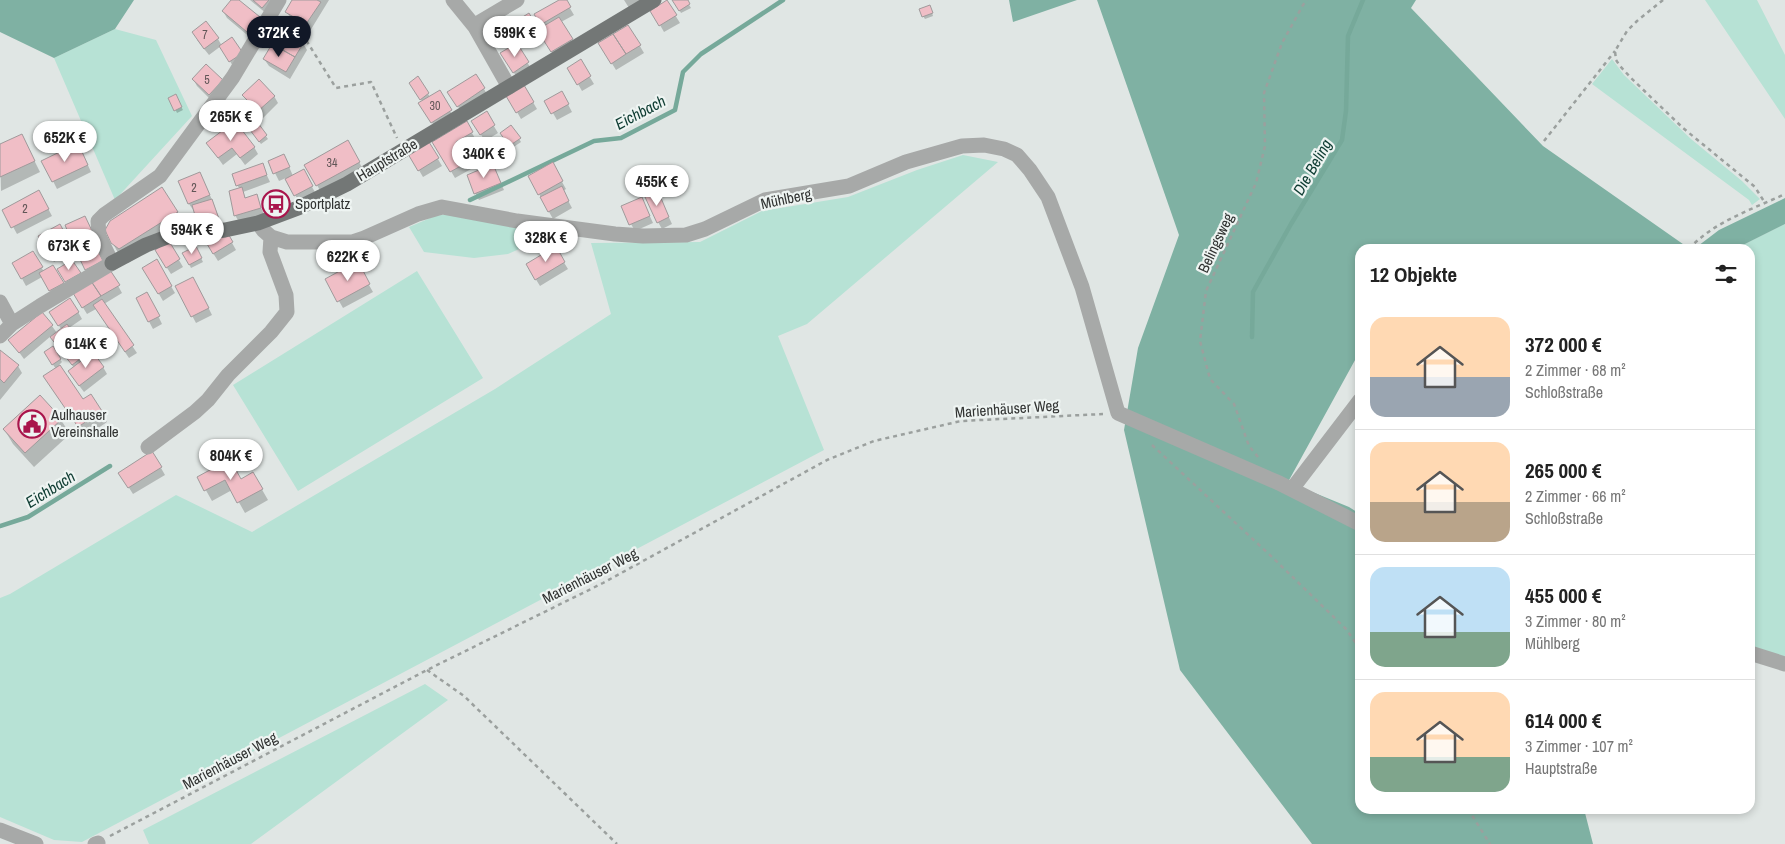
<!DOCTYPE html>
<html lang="de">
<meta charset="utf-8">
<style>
:root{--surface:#fff;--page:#f2f2f2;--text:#222;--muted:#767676;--line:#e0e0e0;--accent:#111827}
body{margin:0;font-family:"Archivo Narrow",sans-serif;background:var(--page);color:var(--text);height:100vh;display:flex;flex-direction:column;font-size:19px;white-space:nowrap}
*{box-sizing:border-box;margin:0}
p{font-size:16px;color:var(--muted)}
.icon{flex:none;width:28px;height:28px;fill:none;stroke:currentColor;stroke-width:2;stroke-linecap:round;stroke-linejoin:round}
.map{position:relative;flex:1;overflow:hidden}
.drawer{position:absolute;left:1355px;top:244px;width:400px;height:570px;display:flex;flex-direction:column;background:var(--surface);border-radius:15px;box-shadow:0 2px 8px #0003}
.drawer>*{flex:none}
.price{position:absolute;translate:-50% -42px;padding:0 11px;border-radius:18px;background:#fff;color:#222;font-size:16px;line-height:32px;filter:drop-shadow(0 1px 2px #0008)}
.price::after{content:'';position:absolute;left:50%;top:30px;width:15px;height:11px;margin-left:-8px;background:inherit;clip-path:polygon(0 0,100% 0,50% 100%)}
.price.active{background:var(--accent);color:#fff}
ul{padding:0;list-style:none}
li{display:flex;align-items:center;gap:15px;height:125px;padding:0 15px}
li+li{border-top:1px solid var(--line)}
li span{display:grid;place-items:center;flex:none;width:140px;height:100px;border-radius:15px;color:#555}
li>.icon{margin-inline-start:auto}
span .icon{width:60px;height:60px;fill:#fffc;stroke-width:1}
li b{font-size:21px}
h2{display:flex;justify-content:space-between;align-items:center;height:60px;padding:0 15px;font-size:21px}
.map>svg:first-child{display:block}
.green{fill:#b7e2d5}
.forest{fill:#7fb1a3}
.shadow{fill:#0003}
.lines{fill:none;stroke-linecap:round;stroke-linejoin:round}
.stream{stroke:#76a99a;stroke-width:4.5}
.building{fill:#f0bec6;stroke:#a09a9b}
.path{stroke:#9ba09e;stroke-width:2.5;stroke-dasharray:4 4;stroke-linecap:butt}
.minor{stroke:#a7a9a8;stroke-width:15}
.major{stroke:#737776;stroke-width:15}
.labels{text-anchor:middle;stroke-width:4.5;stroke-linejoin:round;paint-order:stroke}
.number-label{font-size:12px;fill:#615657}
.street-label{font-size:15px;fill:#313332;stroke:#eef4f2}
.poi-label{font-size:15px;fill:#313332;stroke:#eef4f2;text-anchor:start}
.water-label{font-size:16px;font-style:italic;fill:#0f3d33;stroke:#eef4f2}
</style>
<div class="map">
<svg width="1785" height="844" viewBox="0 0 1785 844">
<rect width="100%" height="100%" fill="#e0e6e4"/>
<!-- green -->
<path class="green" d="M1705,0H1757L1785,55V119Z
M115,29L156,40L192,116L115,200L54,58Z
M1612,59L1624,75L1691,139L1742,181L1760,199L1752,205L1749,200L1592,84Z
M963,155L998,162L807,324L778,336L824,450L82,842L54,840L0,817V598L10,594L176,495L252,532L495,389L611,314L591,243L700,242L762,211L848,197L917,170Z
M447,214L555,233L508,254L474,258L424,252L409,227L435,216Z
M1785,224V657L1750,646V249H1735Z
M417,271L483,378L298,491L233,385Z
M425,684L448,700L251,844H149L143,830Z"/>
<!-- forest -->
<path class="forest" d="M0,0H134L115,29L54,58L0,32Z
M1009,0H1077L1013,22Z
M1097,0H1416L1411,8L1543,146L1690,249H1360V351L1288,482L1349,507L1360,514V809H1584L1593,844H1312L1180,670L1124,430L1138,348L1179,235Z
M1785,198V224L1735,249H1694L1719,230Z"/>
<!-- shadow -->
<path class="shadow" d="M233,0H237L259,18L263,25L252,39L227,18L223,11Z
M250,0H278L267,14Z
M293,0H329L310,31L291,19L287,12Z
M561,0H565L574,15L561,22L575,47L556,59L541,34L518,48L532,70L518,79L502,54L516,45L506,29L529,15L538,31L543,28L536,15Z
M624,0H645L631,11Z
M674,0H686L691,8L681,13Z
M667,2L680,23L664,32L652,11Z
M931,10L933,16L925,19L923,16Z
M628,26L644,53L616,70L600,44Z
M218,39L222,46L242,53L234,68L221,46L209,55L197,40Z
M303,43L307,50L290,79L269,66L264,59Z
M580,61L594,84L582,91L569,68Z
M476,75L488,96L462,113L449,92Z
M418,78L430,97L439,92L454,118L436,129L420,103H423L418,94Z
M193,79L226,88L213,102L197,86Z
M524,87L537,109L521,119L508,96Z
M562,93L572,112L557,120L546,101Z
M244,95L274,96L278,103L263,118L248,102Z
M175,96L183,110L177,113L170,98Z
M486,113L498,133L485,141L473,122Z
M466,123L476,140L459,150L471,169L455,178L434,142Z
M258,125L268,139L261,144L253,133Z
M511,126L521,142L512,148L501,133Z
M348,142L365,173L323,196L306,165Z
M208,144L254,147L258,154L245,165L237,154L223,165Z
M429,144L442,166L423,177L410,155Z
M0,145L27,146L40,172L1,191Z
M82,152L91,172L57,189L43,161Z
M269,161L287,162L293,176L307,178L316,194L299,202L286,178L279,181Z
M552,164L566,189L563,191L572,208L553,219L529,176Z
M262,165L270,182L243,192L246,199L257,196L264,215L239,222L235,215L240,189L237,185Z
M493,166L504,190L479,200L475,193Z
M200,173L213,202L222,226L204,232L195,210L194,211L189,204L180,182Z
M161,189L185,228L128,263L121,258L112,242Z
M43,199L52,216L17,234L4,210Z
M642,199L653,223L635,231L631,224Z
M661,200L672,224L662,229L658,222Z
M89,224L96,240L78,248L74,241Z
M59,226L73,251L54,262L40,237Z
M227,234L236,250L218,261L208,245Z
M169,243L183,267L171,274L156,251Z
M196,248L203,262L191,268L184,253Z
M555,248L568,269L540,286L527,265Z
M33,253L44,272L52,267L67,290L55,298L42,277L26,286L14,264Z
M351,254L373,292L343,308L327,280L351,267L345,257Z
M156,261L175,293L163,301L144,268Z
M110,271L122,293L104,304L137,353L129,358L96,309L87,314L74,293Z
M197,285L212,315L196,323L177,287Z
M137,299L151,301L162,324L153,329Z
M78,312L82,319L69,328L89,357L103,367L107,374L84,392L74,379V368L51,336L24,359L10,340L52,326L57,333L62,330L55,320Z
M52,348L62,362L59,365L83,400L101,411L107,422L85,437L51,387L56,369L45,353Z
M0,351L18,366L22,373L0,400Z
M40,397L61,420L70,434L34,467L13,444L4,429Z
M161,468L165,475L133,494L124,480Z
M253,474L268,500L245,513L232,490L212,501L199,478L241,481Z"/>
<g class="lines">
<!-- stream -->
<path class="stream" d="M470,200L594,141L621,138L675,110L683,72L701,54L783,0
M1252,337L1253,292L1291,224L1342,140L1346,111L1348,36L1363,0
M0,526L28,517L110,466"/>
</g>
<!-- building -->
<path class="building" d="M231,0H239L260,17L247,32L222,11Z
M253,0H269L262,8Z
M292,0H317L321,2L306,24L285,12Z
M559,0H567L571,7L540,25L534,14Z
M667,0L677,15L659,26L650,11Z
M672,0H688L690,4L679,11Z
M930,5L933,13L922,17L919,9Z
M529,13L537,27L513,42L505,28Z
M559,17L573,39L551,52L537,30Z
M206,21L219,38L204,49L192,32Z
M628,25L641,45L626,54L613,34Z
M281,29L304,42L295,57L272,44Z
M613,34L626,54L611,64L598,43Z
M232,37L243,53L229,62L219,46Z
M517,43L529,62L513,73L500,53Z
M272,44L295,57L286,72L263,59Z
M581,59L591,76L577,85L567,68Z
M206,64L223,80L209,95L192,79Z
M476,74L485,88L457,107L447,92Z
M418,76L429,93L420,100L409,83Z
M259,79L275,96L258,111L242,95Z
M524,85L534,102L516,113L506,96Z
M440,90L452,110L431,123L418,103Z
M562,91L569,104L551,114L544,101Z
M176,94L182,107L174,111L168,98Z
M487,111L495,125L480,135L471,121Z
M235,121L255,147L240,158L232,148L218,158L206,143Z
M467,121L473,132L456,142L468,162L450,172L432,142Z
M258,123L267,135L259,142L250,130Z
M511,125L521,138L509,146L500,133Z
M22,134L35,161L0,177V144Z
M348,140L360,162L316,186L304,165Z
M429,142L439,158L418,171L408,154Z
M78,143L88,165L52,182L41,161Z
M284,154L290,167L273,174L268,161Z
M553,162L563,181L538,195L528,176Z
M263,163L267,175L236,186L232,174Z
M493,164L501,183L474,194L467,175Z
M304,169L313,186L294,196L285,179Z
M200,172L210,195L188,204L178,181Z
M562,186L569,201L548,212L540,197Z
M162,187L178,212L119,249L111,243L105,230L110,221Z
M242,187L245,198L257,194L261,208L234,216L229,191Z
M39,190L49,209L11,228L2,210Z
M658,191L669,217L657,223L645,197Z
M642,197L650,216L629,225L621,206Z
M212,199L219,219L198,226L192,205Z
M85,216L93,233L72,242L65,225Z
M60,224L70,243L49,255L38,236Z
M227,232L233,242L213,254L207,244Z
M169,241L180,259L166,268L155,250Z
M94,243L103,261L85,270L76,251Z
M196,246L202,258L189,265L182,253Z
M556,246L565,262L535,280L526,264Z
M33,251L43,267L21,279L12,263Z
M351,252L355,260L348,264L344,256Z
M157,259L172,286L158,294L142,268Z
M72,260L81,273L65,282L57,269Z
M358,261L370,284L337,302L325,279Z
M53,265L64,283L49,291L39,273Z
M110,270L120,285L101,296L91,281Z
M193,277L209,308L191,317L175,286Z
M91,281L101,296L82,308L73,293Z
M147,292L160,316L148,322L136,298Z
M70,298L79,312L58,326L49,312Z
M102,299L134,345L125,352L93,305Z
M42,312L53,325L19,353L8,340Z
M67,324L88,353L72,365L50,337Z
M53,346L61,359L52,365L44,352Z
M0,350L19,365L4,383L0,379Z
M93,352L104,367L79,386L68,371Z
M60,365L83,399L91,394L102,411L78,427L43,376Z
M40,395L62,419L25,453L3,429Z
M152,451L162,467L128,488L118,473Z
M230,459L241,479L253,472L263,489L237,503L225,480L204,491L197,477Z"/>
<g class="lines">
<!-- path -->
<path class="path" d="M1663,0L1637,21L1627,31L1615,51L1616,60L1620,66L1631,78L1683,128L1755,187L1765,203
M283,19L306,40L336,88L371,82L397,138
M1544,141L1615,51
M1689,249C1713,222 1753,209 1785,194
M1152,445L1272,557L1346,629L1360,649
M1258,457L1249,446L1234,404L1210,379L1200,341L1206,291L1256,183L1265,146L1264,93L1282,43L1303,5L1307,0
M427,670L464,696L617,844
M1468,809L1490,844
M110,836L427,670L603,583L827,460L874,441L961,421L1103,414"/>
<!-- minor -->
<path class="minor" d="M453,0L475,27
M509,87L475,27L480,22L517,0
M258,223L263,230L271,237L287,242H352L364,238L418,214L442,207L517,221L615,234L643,236L686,235L705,229L765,200L849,186L906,162L962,146L984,145L1004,149L1017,155L1030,170L1048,197L1082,287L1118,413L1279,483L1360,524
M0,302L12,324
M0,336L12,324L40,306L112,263L99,236L98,221L104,215L160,176L233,77L279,0
M148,447L195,412L208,400L228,375L271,332L287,312L286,295L270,252L271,237
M1292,489L1360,400
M1750,653L1785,664
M0,830L36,844
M95,844L98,843"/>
<!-- major -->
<path class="major" d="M112,263L146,245L167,237L225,230L258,223L298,208L347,184L654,0"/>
</g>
<!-- icons -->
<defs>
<g id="bus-ring" transform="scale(1.4375)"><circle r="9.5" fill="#eef4f2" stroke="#a9154c" stroke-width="1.5"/><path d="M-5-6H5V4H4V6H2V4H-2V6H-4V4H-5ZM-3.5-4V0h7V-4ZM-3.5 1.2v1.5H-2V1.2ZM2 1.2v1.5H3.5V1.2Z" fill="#a9154c"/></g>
<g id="civic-ring" transform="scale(1.4375)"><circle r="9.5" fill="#eef4f2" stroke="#a9154c" stroke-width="1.5"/><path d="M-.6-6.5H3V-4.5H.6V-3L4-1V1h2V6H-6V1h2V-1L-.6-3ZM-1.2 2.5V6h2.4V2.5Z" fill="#a9154c"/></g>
</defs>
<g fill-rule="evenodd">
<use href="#bus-ring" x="276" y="204"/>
<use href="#civic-ring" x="32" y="424"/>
</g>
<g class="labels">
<!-- number labels -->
<g class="number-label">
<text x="205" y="39">7</text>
<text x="207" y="84">5</text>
<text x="435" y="110">30</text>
<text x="332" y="167">34</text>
<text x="194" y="192">2</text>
<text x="25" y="213">2</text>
</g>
<!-- street labels -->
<g class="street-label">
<text transform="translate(387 160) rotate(-31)" y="5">Hauptstraße</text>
<text transform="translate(786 199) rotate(-12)" y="5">Mühlberg</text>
<text transform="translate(1216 243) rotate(-65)" y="5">Belingsweg</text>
<text transform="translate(1007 409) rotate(-4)" y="5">Marienhäuser Weg</text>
<text transform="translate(590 576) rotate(-27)" y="5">Marienhäuser Weg</text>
<text transform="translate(230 761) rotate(-28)" y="5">Marienhäuser Weg</text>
</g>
<!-- poi labels -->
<g class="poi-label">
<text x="295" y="209">Sportplatz</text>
<text x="51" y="420">Aulhauser<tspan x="51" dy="17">Vereinshalle</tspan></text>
</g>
<!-- water labels -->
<g class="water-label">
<text transform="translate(640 112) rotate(-28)" y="6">Eichbach</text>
<text transform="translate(1312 167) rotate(-60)" y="6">Die Beling</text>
<text transform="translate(50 489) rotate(-32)" y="6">Eichbach</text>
</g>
</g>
</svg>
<b class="price active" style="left:279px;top:58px">372K €</b>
<b class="price" style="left:515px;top:58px">599K €</b>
<b class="price" style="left:231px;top:142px">265K €</b>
<b class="price" style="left:65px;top:163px">652K €</b>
<b class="price" style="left:484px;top:179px">340K €</b>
<b class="price" style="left:657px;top:207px">455K €</b>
<b class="price" style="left:192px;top:255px">594K €</b>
<b class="price" style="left:546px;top:263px">328K €</b>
<b class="price" style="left:69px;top:271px">673K €</b>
<b class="price" style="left:348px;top:282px">622K €</b>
<b class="price" style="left:86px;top:369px">614K €</b>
<b class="price" style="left:231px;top:481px">804K €</b>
<section class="drawer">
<h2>12 Objekte<svg class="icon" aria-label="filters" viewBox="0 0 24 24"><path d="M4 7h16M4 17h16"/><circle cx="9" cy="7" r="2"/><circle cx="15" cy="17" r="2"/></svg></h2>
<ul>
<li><span style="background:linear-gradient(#ffd9b3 60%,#9aa5b1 0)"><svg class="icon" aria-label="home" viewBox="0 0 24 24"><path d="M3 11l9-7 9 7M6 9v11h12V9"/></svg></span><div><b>372 000 €</b><p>2 Zimmer · 68 m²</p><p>Schloßstraße</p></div></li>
<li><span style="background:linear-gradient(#ffd9b3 60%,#b9a48a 0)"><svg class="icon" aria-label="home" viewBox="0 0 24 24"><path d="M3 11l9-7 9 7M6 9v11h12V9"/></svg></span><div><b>265 000 €</b><p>2 Zimmer · 66 m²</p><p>Schloßstraße</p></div></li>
<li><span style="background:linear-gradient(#bfe0f5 65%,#7fa58c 0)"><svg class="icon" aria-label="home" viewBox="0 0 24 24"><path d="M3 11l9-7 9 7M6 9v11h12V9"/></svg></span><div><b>455 000 €</b><p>3 Zimmer · 80 m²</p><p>Mühlberg</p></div></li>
<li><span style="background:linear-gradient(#ffd9b3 65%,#7fa58c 0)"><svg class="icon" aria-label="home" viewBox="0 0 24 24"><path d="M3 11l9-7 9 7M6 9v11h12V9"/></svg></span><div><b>614 000 €</b><p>3 Zimmer · 107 m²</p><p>Hauptstraße</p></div></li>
</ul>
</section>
</div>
